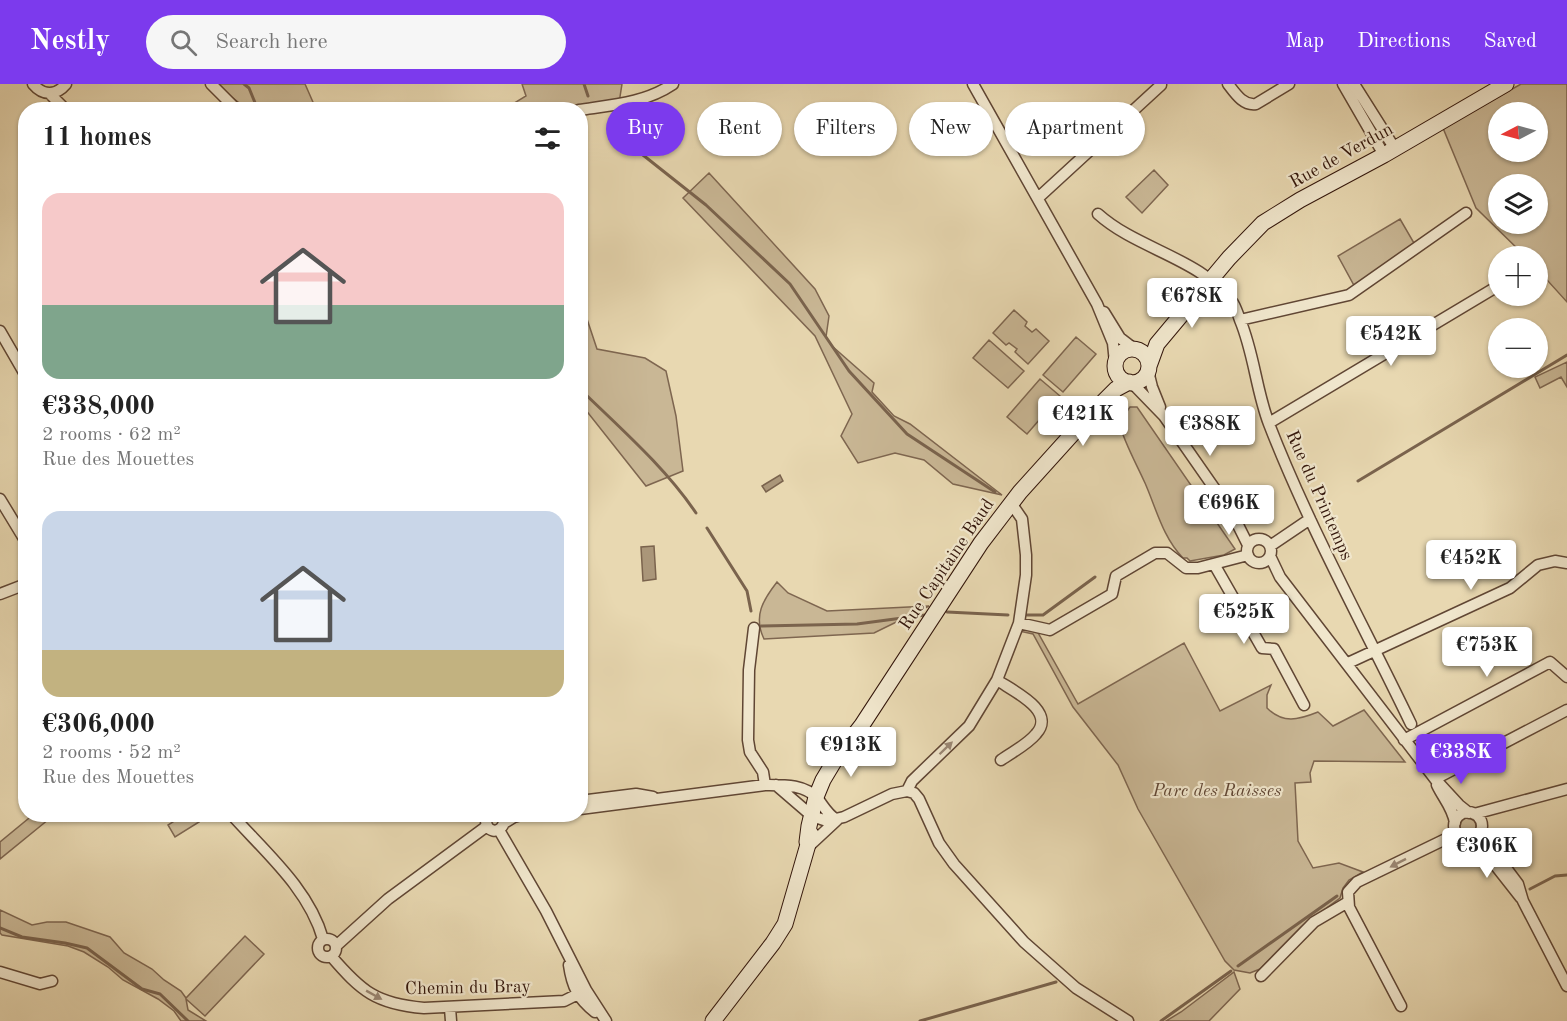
<!DOCTYPE html>
<meta charset="utf-8">
<style>
:root{--surface:#fff;--page:#f6f6f6;--text:#222;--muted:#767676;--accent:#7c3aed}
body{margin:0;font-family:"Old Standard TT",serif;background:var(--page);color:var(--text);height:100vh;display:flex;flex-direction:column;font-size:22px;white-space:nowrap}
*{box-sizing:border-box;margin:0}
p{font-size:20px;color:var(--muted)}
.icon{flex:none;width:33px;height:33px;fill:none;stroke:currentColor;stroke-width:2;stroke-linecap:round;stroke-linejoin:round}
.map{position:relative;flex:1;overflow:hidden}
.details{position:absolute;left:18px;top:18px;width:570px;height:720px;display:flex;flex-direction:column;background:var(--surface);border-radius:24px;box-shadow:0 2px 4px #0004}
.details>*{flex:none}
.hud{position:absolute;left:606px;top:18px;width:570px;height:54px;display:flex;gap:12px}
.needle{width:39px;rotate:264deg}
.fabs{position:absolute;left:1488px;top:18px;display:grid;gap:12px}
.fabs a{display:grid;place-items:center;width:60px;height:60px;border-radius:50%;background:var(--surface);box-shadow:0 2px 4px #0004;font-size:30px}
.price{position:absolute;translate:-50% -51px;padding:0 14px;border-radius:6px;background:#fff;color:#222;font-size:20px;line-height:39px;filter:drop-shadow(0 2px 3px #0008)}
.price::after{content:'';position:absolute;left:50%;top:36px;width:18px;height:14px;margin-left:-9px;background:inherit;clip-path:polygon(0 0,100% 0,50% 100%)}
.price.active{background:var(--accent);color:#fff}
ul{padding:0;list-style:none}
li{display:grid;align-content:center;gap:12px;height:318px;padding:0 24px}
li span{display:grid;place-items:center;height:186px;border-radius:18px;color:#555}
li>.icon{margin-inline-start:auto}
span .icon{width:108px;height:108px;fill:#fffc;stroke-width:1}
li b{font-size:26px}
h2{display:flex;justify-content:space-between;align-items:center;height:72px;padding:0 24px;font-size:26px}
.pill{padding:0 21px;border-radius:27px;background:var(--surface);box-shadow:0 2px 4px #0004;font-size:21px;line-height:54px}
.pill.active{background:var(--accent);color:#fff}
header{display:flex;align-items:center;gap:36px;box-sizing:border-box;height:84px;padding:0 30px;background:var(--accent);color:#fff}
header strong{font-size:28px}
nav{display:flex;gap:33px;margin-inline-start:auto;font-size:21px}
.search{width:420px;height:54px;background:var(--page);display:flex;align-items:center;gap:15px;box-sizing:border-box;padding:0 21px;border-radius:33px;color:var(--muted);font-size:22px}
.map>svg:first-child{display:block}
.green{fill:#c9b795;stroke:#7e6650;stroke-width:1.5;fill-rule:evenodd}
.water{fill:#aa9679;stroke:#7a634d;stroke-width:1.5}
.lines{fill:none;stroke-linecap:round;stroke-linejoin:round}
.stream{stroke:#7a634d;stroke-width:3}
.street-casing{stroke:#604634;stroke-width:13}
.secondary-casing{stroke:#33160b;stroke-width:17}
.street{stroke:#f0e6cc;stroke-width:10}
.secondary{stroke:#f0e6cc;stroke-width:15}
.oneway{fill:#9b8875}
.labels{text-anchor:middle;stroke-width:4.5;stroke-linejoin:round;paint-order:stroke}
.street-label{font-size:18px;fill:#33160b;stroke:#f0e6cc}
.park-label{font-size:18px;font-style:italic;fill:#604634;stroke:#f0e6cc}
</style>
<header>
<strong>Nestly</strong>
<div class="search"><svg class="icon" aria-label="search" viewBox="0 0 24 24"><circle cx="10" cy="10" r="6"/><path d="M15 15l6 6"/></svg>Search here</div>
<nav><a>Map</a><a>Directions</a><a>Saved</a></nav>
</header>
<div class="map">
<svg width="1567" height="937" viewBox="0 0 1567 937">
<rect width="100%" height="100%" fill="#e8d8b1"/>
<filter id="stains"><feTurbulence type="fractalNoise" baseFrequency=".00333" numOctaves="4"/><feColorMatrix values="0 0 0 0 .2 0 0 0 0 .09 0 0 0 0 .02 0 0 0 .5 -.17"/></filter>
<radialGradient id="worn" r=".72"><stop offset=".6" stop-color="#630" stop-opacity="0"/><stop offset="1" stop-color="#630" stop-opacity=".3"/></radialGradient>
<!-- green -->
<path class="green" d="M215,0H305L316,25H247Z
M522,0H622L619,19L560,23L555,26H503L526,12Z
M1521,0H1567V218L1538,186V172H1525L1476,124L1443,44ZM1498,28H1538V68H1498ZM1498,100H1538V140H1498Z
M1154,86L1168,101L1142,129L1126,113Z
M709,89L815,205L829,232L826,253L832,262L874,299L872,308L894,332L910,340L1002,411L953,400L924,376L895,369L858,379L841,352L852,330L815,252L683,114Z
M1400,135L1414,159L1356,205L1338,172Z
M580,208L586,232L597,265L645,274L666,287L676,332L683,387L646,402L581,320Z
M1014,226L1027,238L1025,242L1032,248L1036,245L1049,257L1028,280L1015,268L1017,265L1009,259L1006,261L993,249Z
M1076,253L1096,270L1063,308L1043,291Z
M989,256L1024,287L1008,304L973,274Z
M1567,278V303L1561,293L1540,304L1535,293Z
M1040,295L1060,312L1027,350L1007,333Z
M1130,323H1137L1235,465L1224,471L1190,477L1187,474H1183C1163,454 1156,424 1145,399C1136,379 1125,360 1119,339Z
M777,498L788,509L827,527L929,522L874,549L764,555C753,532 763,516 777,498Z
M1020,543L1037,547L1078,620L1184,559L1220,627L1271,601L1267,611V624C1283,640 1298,636 1318,628L1333,642L1364,626L1405,678L1314,677L1310,689L1311,698L1295,699L1298,757L1313,784L1339,779L1363,788L1349,796L1343,804L1340,814L1301,843L1260,885L1250,889L1234,886L1225,877L1138,725L1118,681L1073,623L1033,550L1019,547Z
M34,730L54,731L0,775V758Z
M185,730L194,731L199,738L175,753L168,741Z
M1460 742a8 8 0 1 1 16 0a8 8 0 1 1-16 0Z
M0,826L32,841L47,838H66L110,853L124,869L152,885L164,896L181,907L186,914L245,852L264,870L205,932L186,915L188,926L206,937H181L174,927L158,915L123,896L108,883L84,868L68,862L2,851L0,849Z
M1234,888L1240,905L1209,937H1166L1181,928Z"/>
<!-- water -->
<path class="water" d="M780,391L783,397L766,408L762,402Z
M654,462L656,495L643,497L641,463Z"/>
<g class="lines">
<!-- stream -->
<path class="stream" d="M244,0L249,4L258,26
M584,0L588,12
M610,40L619,52L706,121L790,200L849,287L907,350L995,408
M580,305C620,344 665,383 696,429
M1358,397L1567,271
M707,444L747,507L751,527
M947,528L1008,531
M1027,531H1043L1095,493
M761,542L857,540L925,531
M1530,805L1555,792L1567,791
M0,844L22,853L65,859L87,864L142,905L160,910L188,937
M1238,882L1337,812
M920,937L1056,898
M1161,937L1231,887"/>
<!-- street casing -->
<g class="street-casing">
<path id="street" d="M33,0C43,12 56,12 66,0
M211,0L234,23
M973,0L1097,220L1113,259L1115,279
M1228,0C1235,9 1243,22 1256,20L1289,0
M1343,0L1384,71
M1354,0L1395,65
M50,10L66,26
M579,26C612,21 645,19 673,0
M1038,114L1161,1
M1098,130C1138,166 1201,174 1233,219C1236,224 1238,230 1240,236C1254,269 1256,306 1269,340C1309,443 1363,540 1411,640
M1104,228L1120,254L1133,264
M1240,236L1349,211L1466,129
M0,247L26,292
M1148,287L1152,303L1160,323
M1132,299L1164,332L1233,431L1248,461
M1269,339L1498,202
M0,415L26,458
M1247 467a12 12 0 1 1 24 0a12 12 0 1 1-24 0Z
M1270,462L1310,435
M1270,472L1280,493L1435,695L1459,721L1469,729
M1214,480L1262,564L1274,565L1304,621
M0,510L26,500
M1019,539L1050,546L1112,510L1116,492L1155,469H1167L1186,484H1198L1248,471
M754,544L749,586L748,656L750,668L763,688L765,701
M1348,579L1510,504L1538,481L1555,477L1567,479
M997,596C1013,607 1057,627 1036,650C1027,661 1012,668 1001,676
M1404,656L1550,578L1567,593
M1435,695L1567,626
M776,701L812,732L827,737L844,733L892,710L907,707
M1437,701C1443,714 1453,724 1455,739
M907,707L912,697L969,642L997,596L1019,539L1026,491V471L1022,435L1011,419
M907,707L914,709L919,715L939,759L954,780L1024,858L1076,904L1128,937
M580,717L636,710L653,713
M580,725L765,701C783,701 805,700 818,715C824,723 828,731 837,736
M1454 742a14 14 0 1 1 28 0a14 14 0 1 1-28 0Z
M231,730C265,768 309,805 323,855
M489,730L486,736C486,748 499,751 504,739L501,730
M1474,730L1567,705
M504,739L514,733L524,730
M499,746L546,827L586,906L606,937
M1481,747L1488,760L1518,800L1523,817L1567,902
M1464,755L1484,767L1521,814
M809,762L837,736
M318 864a9 9 0 1 1 18 0a9 9 0 1 1-18 0Z
M336,862L388,815L487,742
M331,872C361,907 376,920 424,924L564,917L586,906
M569,881C572,902 578,915 595,928
M0,888L40,900L52,897
M1261,892L1314,838L1348,818
M1401,922L1349,823L1348,808L1357,798L1456,750
M450,924L451,937"/>
</g>
<!-- secondary casing -->
<g class="secondary-casing">
<path id="secondary" d="M1115 282a17 17 0 1 1 34 0a17 17 0 1 1-34 0Z
M1149,282L1157,260L1229,174L1263,139L1300,116L1384,71L1506,0
M807,758L809,742L816,713L823,696L835,676L862,641L981,459L1020,408L1085,336L1116,305L1129,298
M713,937L773,859L785,840L811,750"/>
</g>
<!-- street -->
<use href="#street" class="street"/>
<!-- secondary -->
<use href="#secondary" class="secondary"/>
</g>
<!-- one-way arrows -->
<defs><path id="oneway-solid" d="M-6-.8H1V-3.2L6.5 0L1 3.2V.8H-6Z" transform="scale(1.5)"/></defs>
<g class="oneway">
<use href="#oneway-solid" transform="translate(946 664) rotate(-44)"/>
<use href="#oneway-solid" transform="translate(1398 779) rotate(153)"/>
<use href="#oneway-solid" transform="translate(374 911) rotate(29)"/>
</g>
<g class="labels">
<!-- street labels -->
<g class="street-label">
<text transform="translate(1341 71) rotate(-29)" y="6">Rue de Verdun</text>
<text transform="translate(1320 411) rotate(66)" y="6">Rue du Printemps</text>
<text transform="translate(946 480) rotate(-56)" y="6">Rue Capitaine Baud</text>
<text transform="translate(468 903) rotate(-1)" y="6">Chemin du Bray</text>
</g>
<!-- park labels -->
<g class="park-label">
<text x="1217" y="712">Parc des Raisses</text>
</g>
</g>
<rect width="100%" height="100%" filter="url(#stains)"/>
<rect width="100%" height="100%" fill="url(#worn)"/>
</svg>
<div class="fabs">
<a><svg class="needle" viewBox="-14 -14 28 28"><path d="M0-13l5 13h-10z" fill="#e53935"/><path d="M0 13l5-13h-10z" fill="#767676"/></svg></a>
<a><svg class="icon" aria-label="layers" viewBox="0 0 24 24"><path d="M12 4l9 5-9 5-9-5zM3 14l9 5 9-5"/></svg></a>
<a>+</a>
<a>−</a>
</div>
<b class="price" style="left:1192px;top:245px">€678K</b>
<b class="price" style="left:1391px;top:283px">€542K</b>
<b class="price" style="left:1083px;top:363px">€421K</b>
<b class="price" style="left:1210px;top:373px">€388K</b>
<b class="price" style="left:1229px;top:452px">€696K</b>
<b class="price" style="left:1471px;top:507px">€452K</b>
<b class="price" style="left:1244px;top:561px">€525K</b>
<b class="price" style="left:1487px;top:594px">€753K</b>
<b class="price" style="left:851px;top:694px">€913K</b>
<b class="price active" style="left:1461px;top:701px">€338K</b>
<b class="price" style="left:1487px;top:795px">€306K</b>
<div class="hud">
<a class="pill active">Buy</a>
<a class="pill">Rent</a>
<a class="pill">Filters</a>
<a class="pill">New</a>
<a class="pill">Apartment</a>
</div>
<section class="details">
<h2>11 homes<svg class="icon" aria-label="filters" viewBox="0 0 24 24"><path d="M4 7h16M4 17h16"/><circle cx="9" cy="7" r="2"/><circle cx="15" cy="17" r="2"/></svg></h2>
<ul>
<li><span style="background:linear-gradient(#f6c9c9 60%,#7fa58c 0)"><svg class="icon" aria-label="home" viewBox="0 0 24 24"><path d="M3 11l9-7 9 7M6 9v11h12V9"/></svg></span><div><b>€338,000</b><p>2 rooms · 62 m²</p><p>Rue des Mouettes</p></div></li>
<li><span style="background:linear-gradient(#c9d6e8 75%,#c2b280 0)"><svg class="icon" aria-label="home" viewBox="0 0 24 24"><path d="M3 11l9-7 9 7M6 9v11h12V9"/></svg></span><div><b>€306,000</b><p>2 rooms · 52 m²</p><p>Rue des Mouettes</p></div></li>
</ul>
</section>
</div>
